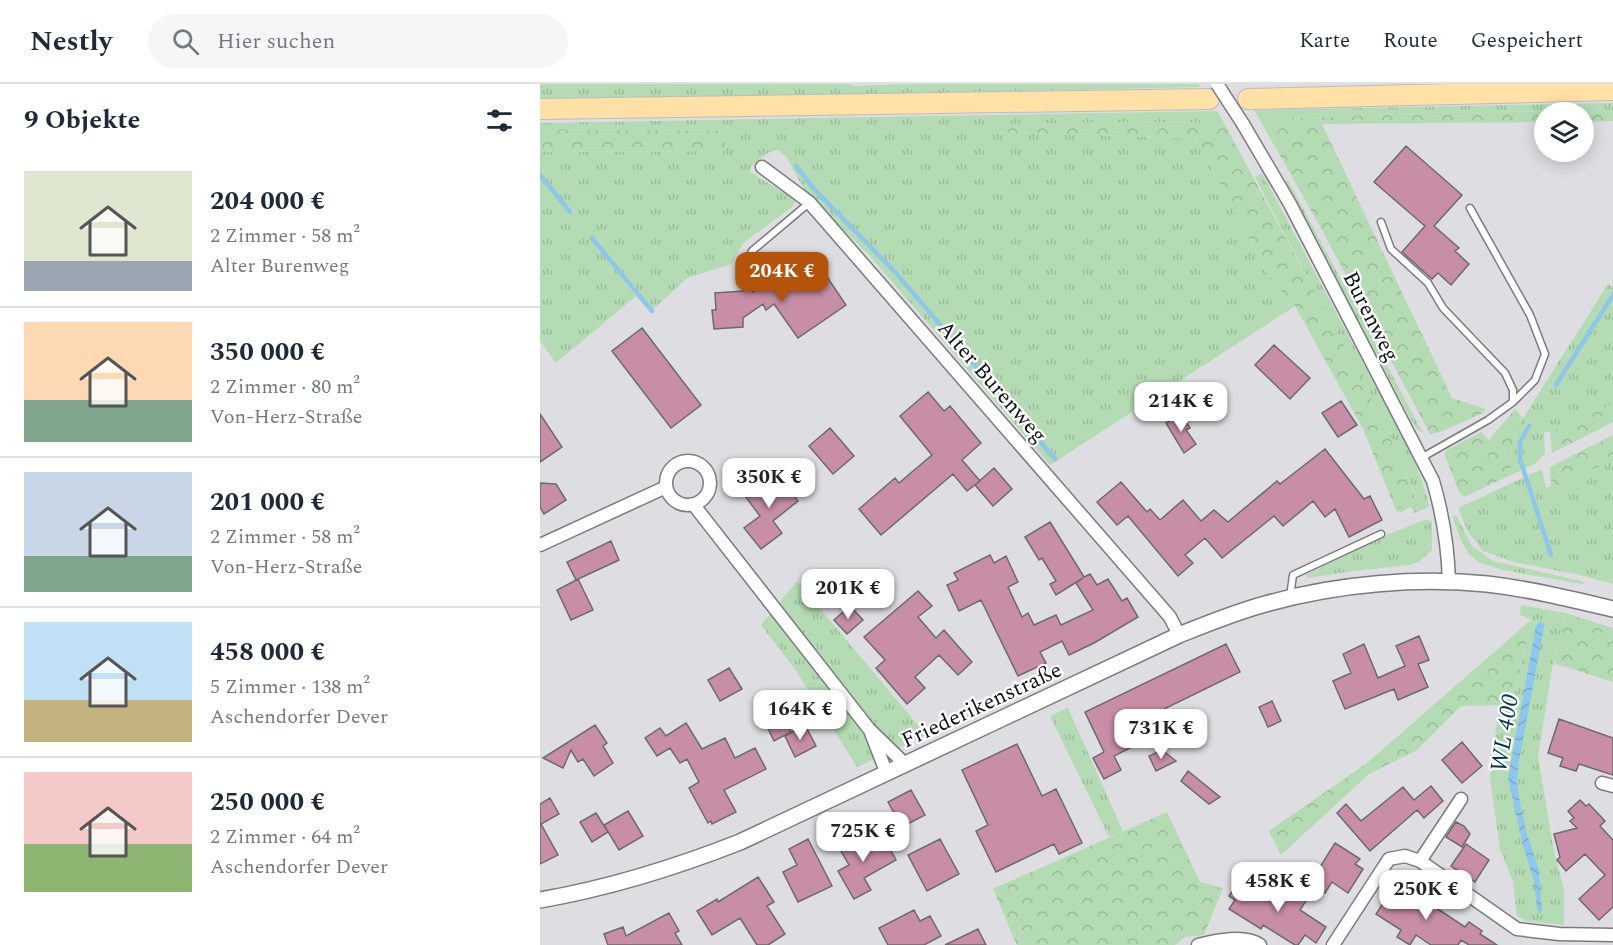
<!DOCTYPE html>
<html lang="de">
<meta charset="utf-8">
<style>
:root{--surface:#fff;--page:#f6f6f7;--text:#1f2937;--muted:#747a83;--line:#e0e1e3;--accent:#b45309}
body{margin:0;font-family:Spectral,serif;background:var(--page);color:var(--text);height:100vh;display:flex;flex-direction:column;font-size:22px;white-space:nowrap}
*{box-sizing:border-box;margin:0}
p{font-size:20px;color:var(--muted)}
.icon{flex:none;width:33px;height:33px;fill:none;stroke:currentColor;stroke-width:2;stroke-linecap:round;stroke-linejoin:round}
.map{position:relative;flex:1;overflow:hidden}
.drawer{display:flex;flex-direction:column;background:var(--surface);width:540px}
.drawer>*{flex:none}
.controls{position:absolute;left:994px;top:18px;display:grid;gap:12px}
.controls a{display:grid;place-items:center;width:60px;height:60px;border-radius:50%;background:var(--surface);box-shadow:0 3px 15px #0003;font-size:30px}
.price{position:absolute;translate:-50% -51px;padding:0 14px;border-radius:12px;background:#fff;color:#222;font-size:20px;line-height:39px;filter:drop-shadow(0 2px 3px #0008)}
.price::after{content:'';position:absolute;left:50%;top:36px;width:18px;height:14px;margin-left:-9px;background:inherit;clip-path:polygon(0 0,100% 0,50% 100%)}
.price.current{background:var(--accent);color:#fff}
ul{padding:0;list-style:none}
li{display:flex;align-items:center;gap:18px;height:150px;padding:0 24px}
li+li{border-top:2px solid var(--line)}
li span{display:grid;place-items:center;flex:none;width:168px;height:120px;border-radius:0px;color:#555}
li>.icon{margin-inline-start:auto}
span .icon{width:72px;height:72px;fill:#fffc;stroke-width:1}
li b{font-size:26px}
h2{display:flex;justify-content:space-between;align-items:center;height:72px;padding:0 24px;font-size:26px}
header{display:flex;align-items:center;gap:36px;box-sizing:border-box;height:84px;padding:0 30px;background:var(--surface);border-bottom:2px solid var(--line)}
header strong{font-size:28px}
nav{display:flex;gap:33px;margin-inline-start:auto;font-size:21px}
.search{width:420px;height:54px;background:var(--page);display:flex;align-items:center;gap:15px;box-sizing:border-box;padding:0 21px;border-radius:33px;color:var(--muted);font-size:22px}
main{display:flex;flex:1;min-height:0}
.map>svg:first-child{display:block}
.grass{fill:url(#grass-tufts)}
.forest{fill:url(#forest-crowns)}
.water{fill:url(#water-waves)}
.lines{fill:none;stroke-linecap:round;stroke-linejoin:round}
.stream{stroke:#8ec7eb;stroke-width:4.5}
.building{fill:#c88ea7;stroke:#6e6a6b;stroke-width:1.5}
.service-casing{stroke:#7b7b7f;stroke-width:9}
.minor-casing{stroke:#7b7b7f;stroke-width:15}
.tertiary-casing{stroke:#7b7b7f;stroke-width:18}
.primary-casing{stroke:#bcbcbc;stroke-width:22}
.service{stroke:#fff;stroke-width:6}
.minor{stroke:#fff;stroke-width:12}
.tertiary{stroke:#fff;stroke-width:15}
.primary{stroke:#ffe0a7;stroke-width:20}
.minor-bridge-casing{stroke:#7b7b7f;stroke-width:15;stroke-linecap:butt}
.minor-bridge{stroke:#fff;stroke-width:12}
.labels{text-anchor:middle;stroke-width:4.5;stroke-linejoin:round;paint-order:stroke}
.street-label{font-size:22px;fill:#0f1011;stroke:#fff}
.water-label{font-size:24px;font-style:italic;fill:#02334b;stroke:#fff}
</style>
<header>
<strong>Nestly</strong>
<div class="search"><svg class="icon" aria-label="search" viewBox="0 0 24 24"><circle cx="10" cy="10" r="6"/><path d="M15 15l6 6"/></svg>Hier suchen</div>
<nav><a>Karte</a><a>Route</a><a>Gespeichert</a></nav>
</header>
<main>
<section class="drawer">
<h2>9 Objekte<svg class="icon" aria-label="filters" viewBox="0 0 24 24"><path d="M4 7h16M4 17h16"/><circle cx="9" cy="7" r="2"/><circle cx="15" cy="17" r="2"/></svg></h2>
<ul>
<li><span style="background:linear-gradient(#dfe7d0 75%,#9aa5b1 0)"><svg class="icon" aria-label="home" viewBox="0 0 24 24"><path d="M3 11l9-7 9 7M6 9v11h12V9"/></svg></span><div><b>204 000 €</b><p>2 Zimmer · 58 m²</p><p>Alter Burenweg</p></div></li>
<li><span style="background:linear-gradient(#ffd9b3 65%,#7fa58c 0)"><svg class="icon" aria-label="home" viewBox="0 0 24 24"><path d="M3 11l9-7 9 7M6 9v11h12V9"/></svg></span><div><b>350 000 €</b><p>2 Zimmer · 80 m²</p><p>Von-Herz-Straße</p></div></li>
<li><span style="background:linear-gradient(#c9d6e8 70%,#7fa58c 0)"><svg class="icon" aria-label="home" viewBox="0 0 24 24"><path d="M3 11l9-7 9 7M6 9v11h12V9"/></svg></span><div><b>201 000 €</b><p>2 Zimmer · 58 m²</p><p>Von-Herz-Straße</p></div></li>
<li><span style="background:linear-gradient(#bfe0f5 65%,#c2b280 0)"><svg class="icon" aria-label="home" viewBox="0 0 24 24"><path d="M3 11l9-7 9 7M6 9v11h12V9"/></svg></span><div><b>458 000 €</b><p>5 Zimmer · 138 m²</p><p>Aschendorfer Dever</p></div></li>
<li><span style="background:linear-gradient(#f6c9c9 60%,#8fb573 0)"><svg class="icon" aria-label="home" viewBox="0 0 24 24"><path d="M3 11l9-7 9 7M6 9v11h12V9"/></svg></span><div><b>250 000 €</b><p>2 Zimmer · 64 m²</p><p>Aschendorfer Dever</p></div></li>
</ul>
</section>
<div class="map">
<svg width="1073" height="861" viewBox="0 0 1073 861">
<defs>
<pattern id="grass-tufts" width="24" height="20" patternUnits="userSpaceOnUse" patternTransform="scale(1.5)"><rect width="24" height="20" fill="#b4dbb3"/><path d="M3 7l-1-3M5 7V3M7 7l1-3M15 17l-1-3M17 17v-4M19 17l1-3" fill="none" stroke="#9abb99"/></pattern>
<pattern id="forest-crowns" width="20" height="18" patternUnits="userSpaceOnUse" patternTransform="scale(1.5)"><rect width="20" height="18" fill="#b4dbb3"/><path d="M2 6a3 3 0 1 1 6 0M12 15a3 3 0 1 1 6 0" fill="none" stroke="#9abb99"/></pattern>
<pattern id="water-waves" width="16" height="10" patternUnits="userSpaceOnUse" patternTransform="scale(1.5)"><rect width="16" height="10" fill="#8ec7eb"/><path d="M0 5q4-4 8 0t8 0" fill="none" stroke="#79aac8"/></pattern>
</defs>
<rect width="100%" height="100%" fill="#dedee2"/>
<!-- grass -->
<path class="grass" d="M165,0H312V2L365,0H658L660,3L0,17V4L164,2Z
M1073,19V26L880,29L720,36L714,26Z
M677,27L684,39L579,38L446,41L447,48L655,54L730,194L755,222L510,381L330,172L266,109L246,72L237,66L228,69L211,82L210,88L256,116L252,123L203,159L192,180L147,194L110,228L96,212L16,279L0,257V68L185,67L184,47L0,45V39Z
M722,89C759,158 796,228 833,298C851,332 884,387 889,423L874,429L871,423L858,429L856,426L877,415L847,347L715,93Z
M748,96L883,349L877,345L871,336L745,98Z
M1068,200L1073,203V320L1038,338L1004,349L1005,369L995,380L971,391C967,368 974,354 983,334Z
M1073,377V500L1044,492L974,478L943,467L928,448L918,424L1002,385L1006,404Z
M916,431L932,462L953,477L1045,498L1042,500L963,486L940,479L929,470L922,459L912,432Z
M887,435L892,438V466L879,478L870,481L813,487L768,494L766,491L841,453Z
M257,497L386,651L317,683L255,585L221,541Z
M981,521L1025,529L1013,579L998,672L1013,762L1024,807V841L986,837L977,832L973,798L960,765L950,694L959,621L972,620L992,536L980,531Z
M528,624L583,747L569,753L510,632Z"/>
<!-- forest -->
<path class="forest" d="M0,0H165L164,2L0,4Z
M1073,26V37L1044,38V28H1005V38L782,40L912,314L946,325L943,329L900,348L890,350L782,146L720,36L880,29Z
M579,38L684,39L799,253L847,347L877,416L856,426L823,345L755,222L730,194L655,54L447,48L446,40Z
M0,45L184,47L186,67L0,68Z
M1073,319V338L1012,369L1010,347L1038,338Z
M975,325L983,334C974,354 967,368 971,391L924,413L919,408L904,369L907,366L941,348L949,356Z
M1073,351V377L1011,403L1010,383Z
M1025,529L1073,544V598L1013,579Z
M992,535L972,621L921,622L877,666L829,690L741,771L729,747L827,679Z
M627,728L660,798L683,804L664,851L645,853L635,861H477L453,805Z"/>
<!-- water -->
<path class="water" d="M999,538H1003L1004,543L979,677L977,698L980,719L987,750L999,786L1002,827L1000,830L997,825L994,797L983,762L968,694L996,542Z"/>
<g class="lines">
<!-- stream -->
<path class="stream" d="M256,82L274,105L355,188L515,375
M0,91L30,128
M52,154L112,227
M1016,301L1073,211
M989,342L980,358V375L1011,471"/>
</g>
<!-- building -->
<path class="building" d="M866,62L922,111L894,142L919,164L915,167L929,180L911,201L898,189L892,195L862,168L885,142L834,98Z
M281,184L306,221L258,254L234,220L226,226L223,220L203,234V243L174,245L172,226H176L175,209L203,207L210,203L213,208L238,191L249,206Z
M102,244L161,321L131,344L72,267Z
M734,261L770,294L750,315L715,281Z
M388,308L404,327L410,322L441,359L422,376L440,397L427,407L413,390L341,451L319,425L355,394L359,399L392,371L360,332Z
M801,317L817,341L798,353L782,329Z
M0,330L22,363L0,378Z
M641,330L650,344L646,346L656,360L644,369L626,339Z
M290,344L314,372L293,390L269,362Z
M785,365L824,415L830,412L842,436L809,453L795,425L785,433L773,417L743,442L734,432L682,474L665,454L645,471L653,479L638,492L588,432L577,441L557,418L581,398L607,428L610,425L620,436L643,416L661,437L674,426L688,438L737,397L740,400Z
M454,384L472,405L453,422L435,401Z
M237,388L258,417L233,437L242,449L221,465L204,444L220,432L205,412Z
M0,399L16,400L26,416L4,430L0,423Z
M510,438L544,493L550,490L557,501L568,495L582,517L587,514L598,533L554,559L529,571L522,557L500,568L506,579L478,592L441,516L419,527L407,501L418,496L414,489L450,471L454,479L466,472L478,498L468,503L482,533L488,529L494,541L516,531L521,541L553,526L536,499L543,494L516,511L510,500L516,497L502,474L499,476L485,453Z
M71,457L79,476L36,496L27,478Z
M38,495L53,526L31,536L17,506Z
M378,507L392,522L378,533L396,554L404,546L432,578L418,591L399,571L375,593L385,604L367,620L336,584L345,576L324,553Z
M310,522L323,536L307,550L294,536Z
M879,552L889,576L878,580L888,603L858,616L854,605L805,625L793,597L811,589L803,570L824,560L838,594L865,582L856,562Z
M686,560L700,588L583,645L592,663L574,672L581,686L564,695L553,674L564,668L545,628Z
M189,584L202,605L180,617L168,596Z
M732,617L741,637L728,643L719,623Z
M242,630L251,648L234,657L225,638Z
M1019,635L1073,654V691L1039,680L1036,687L1020,682L1023,674L1008,669Z
M655,637L663,653L646,661L638,645Z
M146,639L162,665L185,654L195,674L215,664L226,685L184,706L196,728L172,740L171,737L168,739L149,704L159,698L147,675L140,679L130,664L117,672L105,654L120,644L126,652Z
M55,641L67,659L63,662L73,679L54,692L43,675L38,678L31,666L23,684L3,674Z
M265,641L276,662L255,673L245,652Z
M922,658L942,682L922,699L902,676Z
M477,660L502,712L516,705L542,759L519,770L514,760L456,788L436,747L448,741L422,686Z
M622,666L636,677L616,687L609,672Z
M648,687L680,713L669,720L641,697Z
M891,702L903,717L884,734L877,726L830,767L797,729L806,720L821,737L863,703L874,716Z
M371,706L385,731L362,743L348,718Z
M10,714L19,730L1,740L18,771L0,780V720Z
M1040,716L1046,722L1049,720L1065,737L1060,742L1073,756V823L1059,836L1039,815L1065,791L1045,770L1026,787L1017,776L1020,773L1014,750L1037,744L1030,737L1034,734L1028,727Z
M88,727L103,752L79,766L64,741Z
M56,729L68,748L52,758L40,738Z
M916,738L924,742L930,750L922,763L906,753Z
M315,751L323,766L344,754L356,776L324,794L331,806L314,815L298,787L309,781L297,760Z
M268,755L292,802L258,818L243,788L257,781L249,765Z
M400,755L419,790L387,807L368,771Z
M795,759L820,775L815,780L823,785L808,809L792,798L785,809L770,799Z
M926,760L949,776L935,798L911,782Z
M218,793L234,818L227,822L245,850L228,861H217L200,834L172,851L157,827L177,815L178,818Z
M699,797L737,821L751,801L757,805L759,801L771,809L760,826L786,843L776,859L765,851L758,861H755L723,841L721,845L689,825L695,816L689,812Z
M857,798L925,843L929,838L942,847L940,850L957,861H929L921,856L918,861H891L876,851L870,861L857,853L861,846L836,830Z
M374,826L380,837L390,832L401,852L384,861H348L339,844Z
M129,829L139,847L135,849L142,861H68L64,850L83,843L86,852Z
M438,845L446,861H405Z"/>
<g class="lines">
<!-- service casing -->
<g class="service-casing">
<path id="service" d="M930,124L990,231L1005,270L995,296L973,318
M841,138L851,165L888,199L903,224L965,289L973,306V318L948,336L881,374
M204,198L206,180L212,167L269,119
M750,513L753,491L841,450"/>
</g>
<!-- minor casing -->
<g class="minor-casing">
<path id="minor" d="M703,40L750,120L893,397C903,431 908,463 909,498
M222,83L269,118L630,533L639,551
M126 399a22 22 0 1 1 44 0a22 22 0 1 1-44 0Z
M153,420L329,645L366,681
M0,461L126,403
M331,649L347,690
M1062,699L1073,702
M880,777L921,715
M658,861C675,857 704,850 720,861
M793,861L849,775L865,772L880,777L977,845L1019,850L1073,851"/>
</g>
<!-- tertiary casing -->
<g class="tertiary-casing">
<path id="tertiary" d="M0,816C69,804 134,784 200,758L639,551C669,539 698,527 729,519C797,500 878,493 947,500C990,505 1031,515 1073,525"/>
</g>
<!-- primary casing -->
<g class="primary-casing">
<path id="primary" d="M708,15L1073,6
M0,25L669,15"/>
</g>
<!-- service -->
<use href="#service" class="service"/>
<!-- minor -->
<use href="#minor" class="minor"/>
<!-- tertiary -->
<use href="#tertiary" class="tertiary"/>
<!-- primary -->
<use href="#primary" class="primary"/>
<!-- minor-bridge casing -->
<g class="minor-bridge-casing">
<path id="minor-bridge" d="M677,0L703,40"/>
</g>
<!-- minor-bridge -->
<use href="#minor-bridge" class="minor-bridge"/>
</g>
<g class="labels">
<!-- street labels -->
<g class="street-label">
<text transform="translate(832 232) rotate(63)" y="8">Burenweg</text>
<text transform="translate(453 297) rotate(49)" y="8">Alter Burenweg</text>
<text transform="translate(441 620) rotate(-25)" y="8">Friederikenstraße</text>
</g>
<!-- water labels -->
<g class="water-label">
<text transform="translate(964 649) rotate(-81)" y="8">WL 400</text>
</g>
</g>
</svg>
<div class="controls">
<a><svg class="icon" aria-label="layers" viewBox="0 0 24 24"><path d="M12 4l9 5-9 5-9-5zM3 14l9 5 9-5"/></svg></a>
</div>
<b class="price current" style="left:242px;top:219px">204K €</b>
<b class="price" style="left:641px;top:349px">214K €</b>
<b class="price" style="left:229px;top:425px">350K €</b>
<b class="price" style="left:308px;top:536px">201K €</b>
<b class="price" style="left:260px;top:657px">164K €</b>
<b class="price" style="left:621px;top:676px">731K €</b>
<b class="price" style="left:323px;top:779px">725K €</b>
<b class="price" style="left:738px;top:829px">458K €</b>
<b class="price" style="left:886px;top:837px">250K €</b>
</div>
</main>
